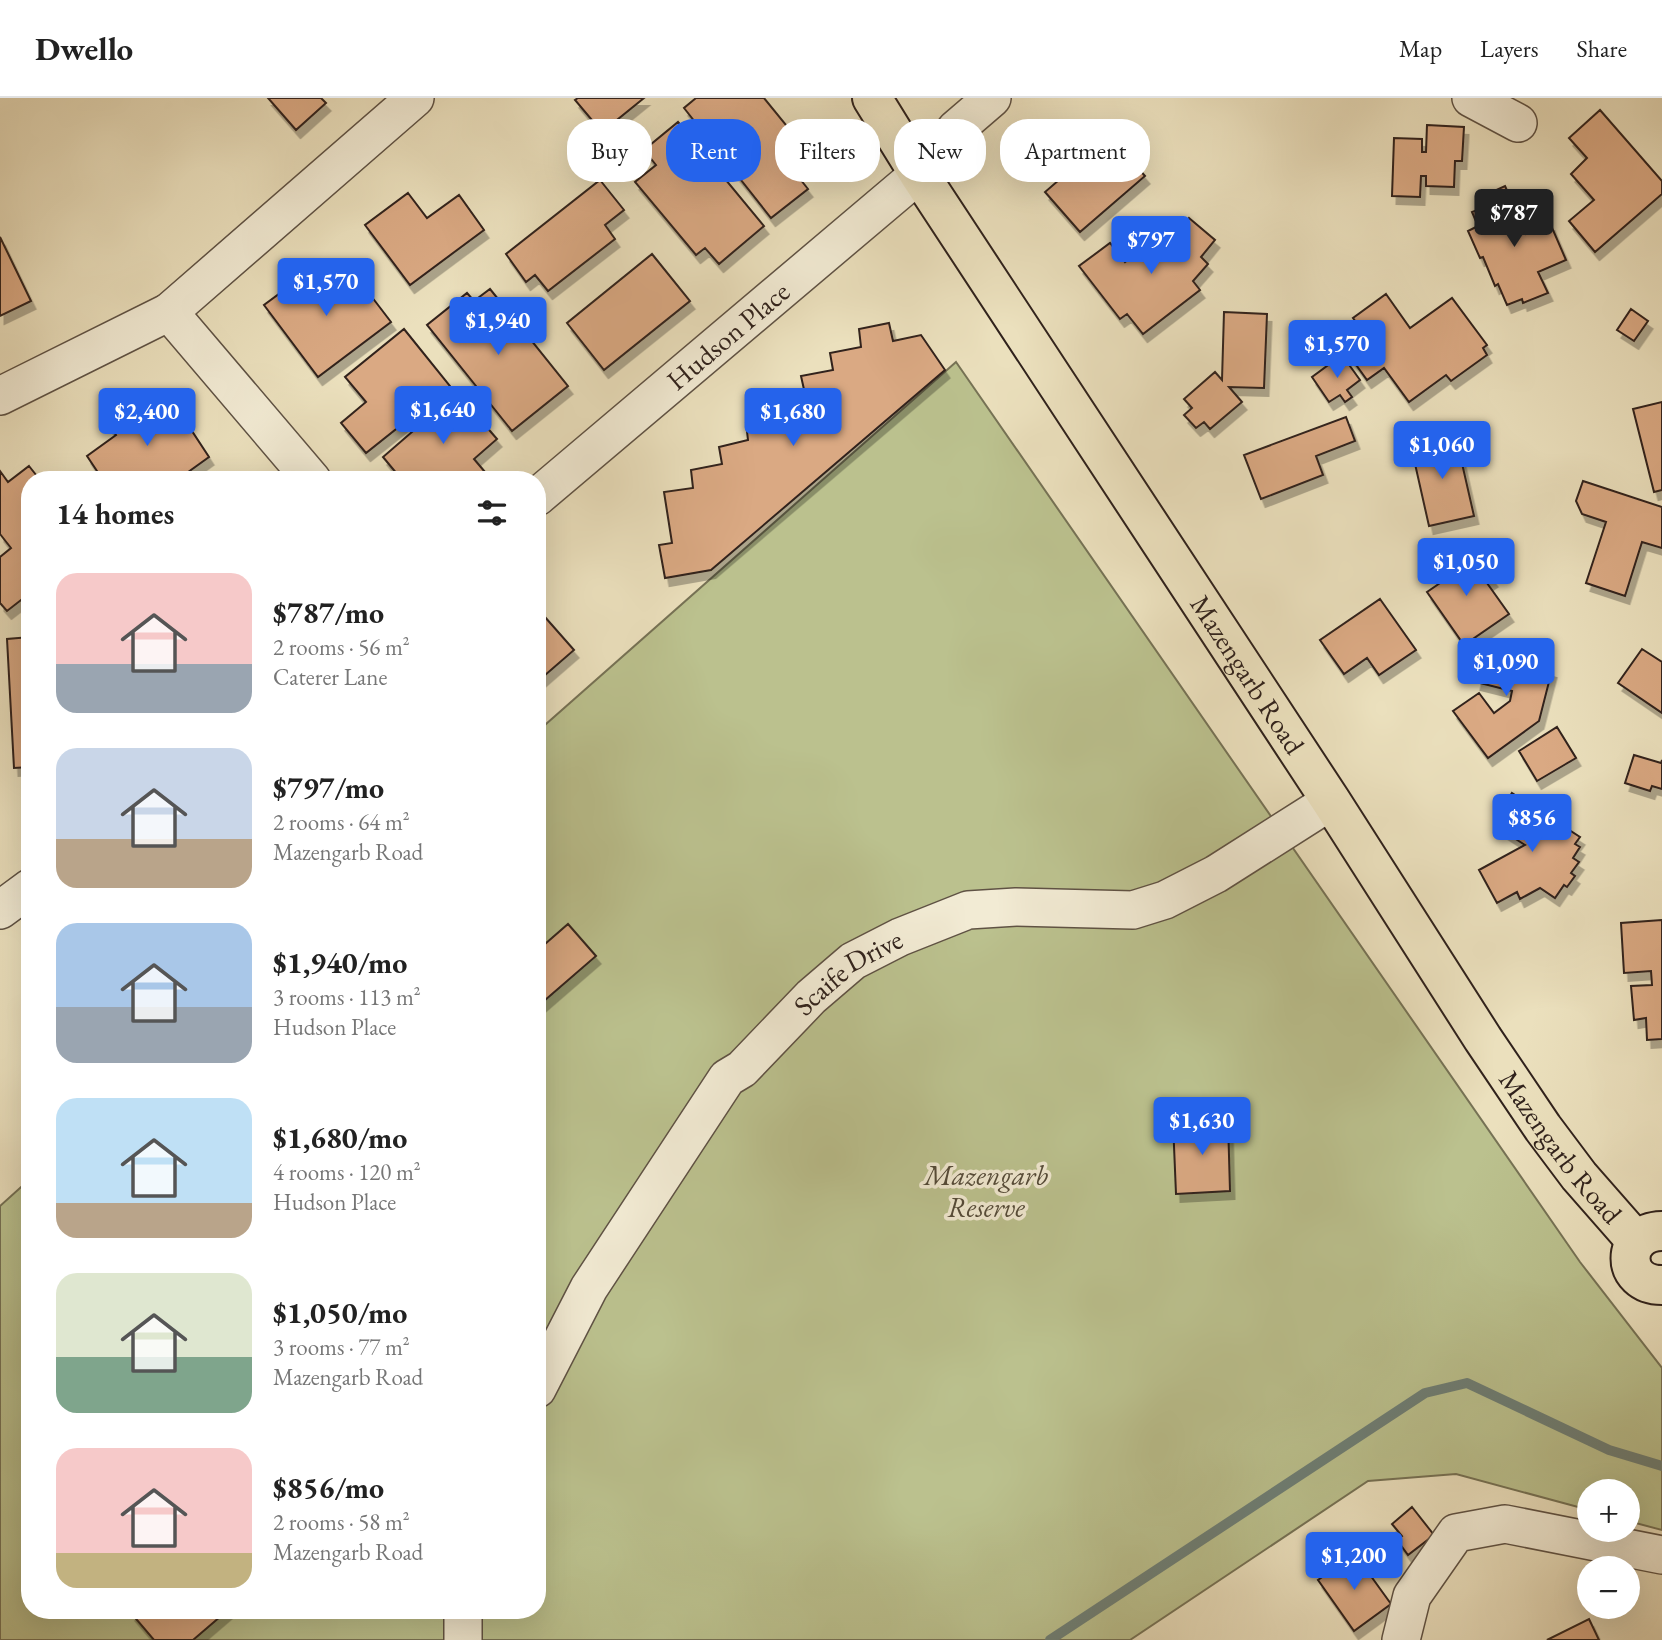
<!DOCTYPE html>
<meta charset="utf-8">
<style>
:root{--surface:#fff;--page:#f2f2f2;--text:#222;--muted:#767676;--line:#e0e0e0;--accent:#2563eb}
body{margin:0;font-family:"EB Garamond",serif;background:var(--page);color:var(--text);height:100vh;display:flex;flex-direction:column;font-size:26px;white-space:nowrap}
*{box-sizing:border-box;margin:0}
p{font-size:23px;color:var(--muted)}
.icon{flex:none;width:38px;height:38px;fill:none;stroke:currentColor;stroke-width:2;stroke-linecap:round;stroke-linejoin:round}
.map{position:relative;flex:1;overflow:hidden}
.drawer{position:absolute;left:21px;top:373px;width:525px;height:1148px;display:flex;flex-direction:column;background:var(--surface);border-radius:28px;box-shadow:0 7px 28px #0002}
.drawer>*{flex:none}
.top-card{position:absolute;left:567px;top:21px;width:665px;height:63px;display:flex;gap:14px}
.fabs{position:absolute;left:1577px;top:1381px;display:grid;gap:14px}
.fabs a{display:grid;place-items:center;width:63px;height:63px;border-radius:50%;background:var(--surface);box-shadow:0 7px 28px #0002;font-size:35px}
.price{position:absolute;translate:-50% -60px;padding:0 16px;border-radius:7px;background:var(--accent);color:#fff;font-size:23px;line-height:46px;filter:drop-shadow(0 2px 4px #0008)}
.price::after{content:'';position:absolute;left:50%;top:42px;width:21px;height:16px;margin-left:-10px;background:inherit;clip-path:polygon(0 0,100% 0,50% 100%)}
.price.selected{background:#222;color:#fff}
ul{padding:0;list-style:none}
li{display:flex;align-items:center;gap:21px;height:175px;padding:0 35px}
li span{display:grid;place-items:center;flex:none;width:196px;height:140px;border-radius:21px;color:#555}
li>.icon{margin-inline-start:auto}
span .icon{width:84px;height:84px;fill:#fffc;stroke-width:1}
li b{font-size:30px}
h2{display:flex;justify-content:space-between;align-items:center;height:84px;padding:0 35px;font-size:30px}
.pill{padding:0 24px;border-radius:28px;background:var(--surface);box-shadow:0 7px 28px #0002;font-size:24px;line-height:63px}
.pill.selected{background:var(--accent);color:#fff}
header{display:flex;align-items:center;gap:42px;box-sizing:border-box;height:98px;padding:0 35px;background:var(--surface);border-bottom:2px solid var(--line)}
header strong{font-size:33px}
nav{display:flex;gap:38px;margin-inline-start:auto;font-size:24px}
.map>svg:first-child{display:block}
.green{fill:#bbc18e;stroke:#767255;stroke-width:2}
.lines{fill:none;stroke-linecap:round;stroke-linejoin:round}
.stream{stroke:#6e7f76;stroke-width:10}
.building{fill:#daa983;stroke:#30221c;stroke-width:2;filter:url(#shadow)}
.minor-casing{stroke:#5f5244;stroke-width:40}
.major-casing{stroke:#30221c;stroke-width:42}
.minor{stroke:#f2ebd4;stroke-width:37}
.major{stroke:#ebe0bd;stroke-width:38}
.labels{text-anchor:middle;stroke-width:7;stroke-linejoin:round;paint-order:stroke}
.street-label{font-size:28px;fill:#30221c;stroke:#f2ebd4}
.park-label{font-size:28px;font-style:italic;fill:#534a38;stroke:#f2ebd4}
</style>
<header>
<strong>Dwello</strong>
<nav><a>Map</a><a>Layers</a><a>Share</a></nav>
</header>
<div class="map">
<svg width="1662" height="1542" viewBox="0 0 1662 1542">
<defs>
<filter id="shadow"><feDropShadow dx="4.5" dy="8" stdDeviation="0" flood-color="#0004"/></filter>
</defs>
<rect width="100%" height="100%" fill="#ebe0bd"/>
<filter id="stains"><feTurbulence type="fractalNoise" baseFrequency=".00286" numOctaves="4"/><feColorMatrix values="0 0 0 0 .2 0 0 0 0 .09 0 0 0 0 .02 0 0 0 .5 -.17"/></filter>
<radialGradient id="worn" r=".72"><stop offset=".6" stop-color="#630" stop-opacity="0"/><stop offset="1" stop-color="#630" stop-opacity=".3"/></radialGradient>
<!-- green -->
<path class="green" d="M956,264L1580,1164L1662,1270V1432L1628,1423V1393H1589V1412L1456,1376L1368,1383L1130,1542H0V1108L30,1081V1512H537V634Z"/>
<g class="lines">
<!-- stream -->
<path class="stream" d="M1050,1542L1425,1295L1467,1285L1609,1352L1662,1368"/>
</g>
<!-- building -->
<path class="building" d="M268,0H321L326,5L296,32Z
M578,0H644L602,34L575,2Z
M696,0H764L795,38L777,52L808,91L771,120L684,10Z
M1600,12L1662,83V96L1595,154L1569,123L1594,102L1571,76L1587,60L1569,40Z
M678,24L764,128L719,166L705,150L696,157L635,84L656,67L644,52Z
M1427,27L1464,29L1462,63H1455L1454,89L1426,88V78H1421L1420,99L1392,98L1394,40L1422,41V54H1426Z
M1110,38L1145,78L1080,134L1045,94Z
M600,82L624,112L605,127L615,141L548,193L535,177L526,184L506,156Z
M1505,88L1526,136L1550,125L1566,162L1538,174L1548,195L1523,205L1522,201L1507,207L1498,186L1495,188L1483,159L1480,160L1468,133L1478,128L1472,114L1488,108L1483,98Z
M408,95L427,120L459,97L484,132L410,187L365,127Z
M1189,120L1215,142L1201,159L1208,166L1193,183L1200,192L1143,236L1127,216L1120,221L1079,168L1110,145L1125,164L1159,138L1165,147Z
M0,139L31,203L0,218Z
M652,156L690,203L604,272L567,225Z
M322,164L350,200L365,190L391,224L318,279L264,207Z
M490,191L568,288L512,333L427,227L467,195L474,203Z
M1386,196L1410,230L1452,200L1487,247L1483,250L1487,257L1451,283L1446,277L1409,304L1384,270L1367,282L1349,257L1369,242L1353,220Z
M1631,211L1648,223L1634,243L1617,232Z
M1224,214L1267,216L1264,290L1229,289L1242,304L1210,331L1204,324L1196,330L1184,317L1192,310L1184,301L1215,274L1222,282Z
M889,225L893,243L921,237L945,272L711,472L665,480L659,447L672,445L664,394L693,390L691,372L722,366L719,349L748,342L746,325L777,319L775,301L805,296L801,278L833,272L830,255L861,249L859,231Z
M404,231L450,288L366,355L341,325L366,304L345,279Z
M1342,257L1360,282L1347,292L1352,299L1345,304L1340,297L1329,304L1312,279Z
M457,295L497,341L474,361L485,374L476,382H402L383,359Z
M144,300L166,333L184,321L209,359L177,382H103L87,358L116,337L107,325Z
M1662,304V392L1654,394L1633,311Z
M1346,319L1355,343L1316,358L1323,377L1261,401L1244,357Z
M1456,339L1474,418L1429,428L1411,348Z
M29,368L40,382H30V495L7,513L0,505V459L11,450L0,436V373L8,384Z
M1583,383L1662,409V450L1642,444L1625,498L1586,485L1606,424L1582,416L1576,403Z
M1453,454L1463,469L1477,459L1493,481L1487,485L1509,516L1464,547L1427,494L1443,483L1433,467Z
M1380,501L1416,552L1379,577L1367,560L1344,576L1320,542Z
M537,510L574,552L537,584Z
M30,539V669L14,670L7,541Z
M1486,546L1547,561L1545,570L1552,572L1539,623L1488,660L1453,613L1479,595L1494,615L1510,603L1512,593L1476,584Z
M1642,551L1662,564V615L1618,585Z
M1557,629L1576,660L1537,683L1519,653Z
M1634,657L1661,665L1662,662V691L1652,688L1650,693L1625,685Z
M1512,695L1580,739L1575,746L1580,749L1573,760L1579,764L1571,775L1575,778L1567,789L1564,787L1555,800L1540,790L1520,801L1517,794L1497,805L1479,772L1525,747L1500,731L1504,725L1496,720Z
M1662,822V941L1647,942L1646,920L1634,922L1631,888L1652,887L1651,873L1624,875L1621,825Z
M568,826L596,858L537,909V853Z
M1228,1023L1230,1093L1176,1096L1173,1024Z
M1412,1409L1434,1437L1408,1457L1397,1442L1402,1438L1392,1426Z
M1355,1456L1391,1506L1354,1533L1318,1482Z
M135,1512H228L193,1542H154L131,1515Z
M1589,1521L1599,1542H1547Z"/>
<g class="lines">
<!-- minor casing -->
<g class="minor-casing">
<g id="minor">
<path d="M1471,0L1518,25"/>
<path d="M169,214L415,0"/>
<path d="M0,298L169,214L312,382"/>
<path id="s1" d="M537,399L919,76L956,31L992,0"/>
<path d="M0,812L30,790"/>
<path id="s2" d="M537,1291L589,1190L727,980L742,971L811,899L853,863L900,839L968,812L1016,809L1133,812L1165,802L1216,776L1331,703"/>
<path d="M463,1512V1542"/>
<path d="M1401,1542L1412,1498L1456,1435L1505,1426L1662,1457"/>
</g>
</g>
<!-- major casing -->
<g class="major-casing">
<g id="major">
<path id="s3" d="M872,0L919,76L1331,703L1483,941L1543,1030L1579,1078L1636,1143"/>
<path d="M1662,1133C1620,1134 1620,1187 1662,1187"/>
</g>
</g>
<!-- minor -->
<use href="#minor" class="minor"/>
<!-- major -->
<use href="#major" class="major"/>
</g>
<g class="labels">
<!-- street labels -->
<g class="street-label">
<text dy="10" stroke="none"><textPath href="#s1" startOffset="250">Hudson Place</textPath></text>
<text dy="10" stroke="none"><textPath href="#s3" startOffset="688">Mazengarb Road</textPath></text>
<text dy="10" stroke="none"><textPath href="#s2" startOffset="527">Scaife Drive</textPath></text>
<text dy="10" stroke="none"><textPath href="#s3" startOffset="1255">Mazengarb Road</textPath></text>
</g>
<!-- park labels -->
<g class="park-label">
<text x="986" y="1087">Mazengarb<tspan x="986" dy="32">Reserve</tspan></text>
</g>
</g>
<rect width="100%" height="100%" filter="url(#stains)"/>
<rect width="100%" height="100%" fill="url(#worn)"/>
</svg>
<div class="fabs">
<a>+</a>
<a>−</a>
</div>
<b class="price selected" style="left:1514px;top:151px">$787</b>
<b class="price" style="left:1151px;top:178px">$797</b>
<b class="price" style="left:326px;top:220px">$1,570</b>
<b class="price" style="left:498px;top:259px">$1,940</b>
<b class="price" style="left:1337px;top:282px">$1,570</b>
<b class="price" style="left:443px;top:348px">$1,640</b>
<b class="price" style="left:147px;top:350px">$2,400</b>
<b class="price" style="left:793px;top:350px">$1,680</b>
<b class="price" style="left:1442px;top:383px">$1,060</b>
<b class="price" style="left:1466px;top:500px">$1,050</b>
<b class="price" style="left:1506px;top:600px">$1,090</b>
<b class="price" style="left:1532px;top:756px">$856</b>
<b class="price" style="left:1202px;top:1059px">$1,630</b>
<b class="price" style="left:1354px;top:1494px">$1,200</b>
<div class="top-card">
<a class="pill">Buy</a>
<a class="pill selected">Rent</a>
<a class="pill">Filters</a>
<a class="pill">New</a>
<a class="pill">Apartment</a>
</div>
<section class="drawer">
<h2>14 homes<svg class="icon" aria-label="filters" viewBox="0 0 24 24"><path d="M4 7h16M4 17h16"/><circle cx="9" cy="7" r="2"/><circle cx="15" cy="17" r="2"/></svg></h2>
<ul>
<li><span style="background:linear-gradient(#f6c9c9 65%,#9aa5b1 0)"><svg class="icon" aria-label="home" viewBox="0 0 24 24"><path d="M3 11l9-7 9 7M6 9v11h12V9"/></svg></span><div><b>$787/mo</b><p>2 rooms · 56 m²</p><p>Caterer Lane</p></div></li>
<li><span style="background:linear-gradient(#c9d6e8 65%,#b9a48a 0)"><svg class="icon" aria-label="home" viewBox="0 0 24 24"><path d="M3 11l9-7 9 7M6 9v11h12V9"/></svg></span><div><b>$797/mo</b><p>2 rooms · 64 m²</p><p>Mazengarb Road</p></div></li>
<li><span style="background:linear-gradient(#a9c7e8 60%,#9aa5b1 0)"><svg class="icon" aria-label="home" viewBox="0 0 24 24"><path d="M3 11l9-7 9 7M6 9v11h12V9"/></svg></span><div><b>$1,940/mo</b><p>3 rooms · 113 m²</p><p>Hudson Place</p></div></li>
<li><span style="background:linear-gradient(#bfe0f5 75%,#b9a48a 0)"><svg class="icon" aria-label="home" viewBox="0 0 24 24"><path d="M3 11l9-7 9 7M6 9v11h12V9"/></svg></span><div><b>$1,680/mo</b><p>4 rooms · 120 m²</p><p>Hudson Place</p></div></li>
<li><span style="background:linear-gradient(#dfe7d0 60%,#7fa58c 0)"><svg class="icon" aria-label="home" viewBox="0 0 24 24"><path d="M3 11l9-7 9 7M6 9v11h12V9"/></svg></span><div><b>$1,050/mo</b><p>3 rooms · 77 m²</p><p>Mazengarb Road</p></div></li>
<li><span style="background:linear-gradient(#f6c9c9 75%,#c2b280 0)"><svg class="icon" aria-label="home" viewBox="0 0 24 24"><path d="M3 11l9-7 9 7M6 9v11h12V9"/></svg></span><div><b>$856/mo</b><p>2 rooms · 58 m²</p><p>Mazengarb Road</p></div></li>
</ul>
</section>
</div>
